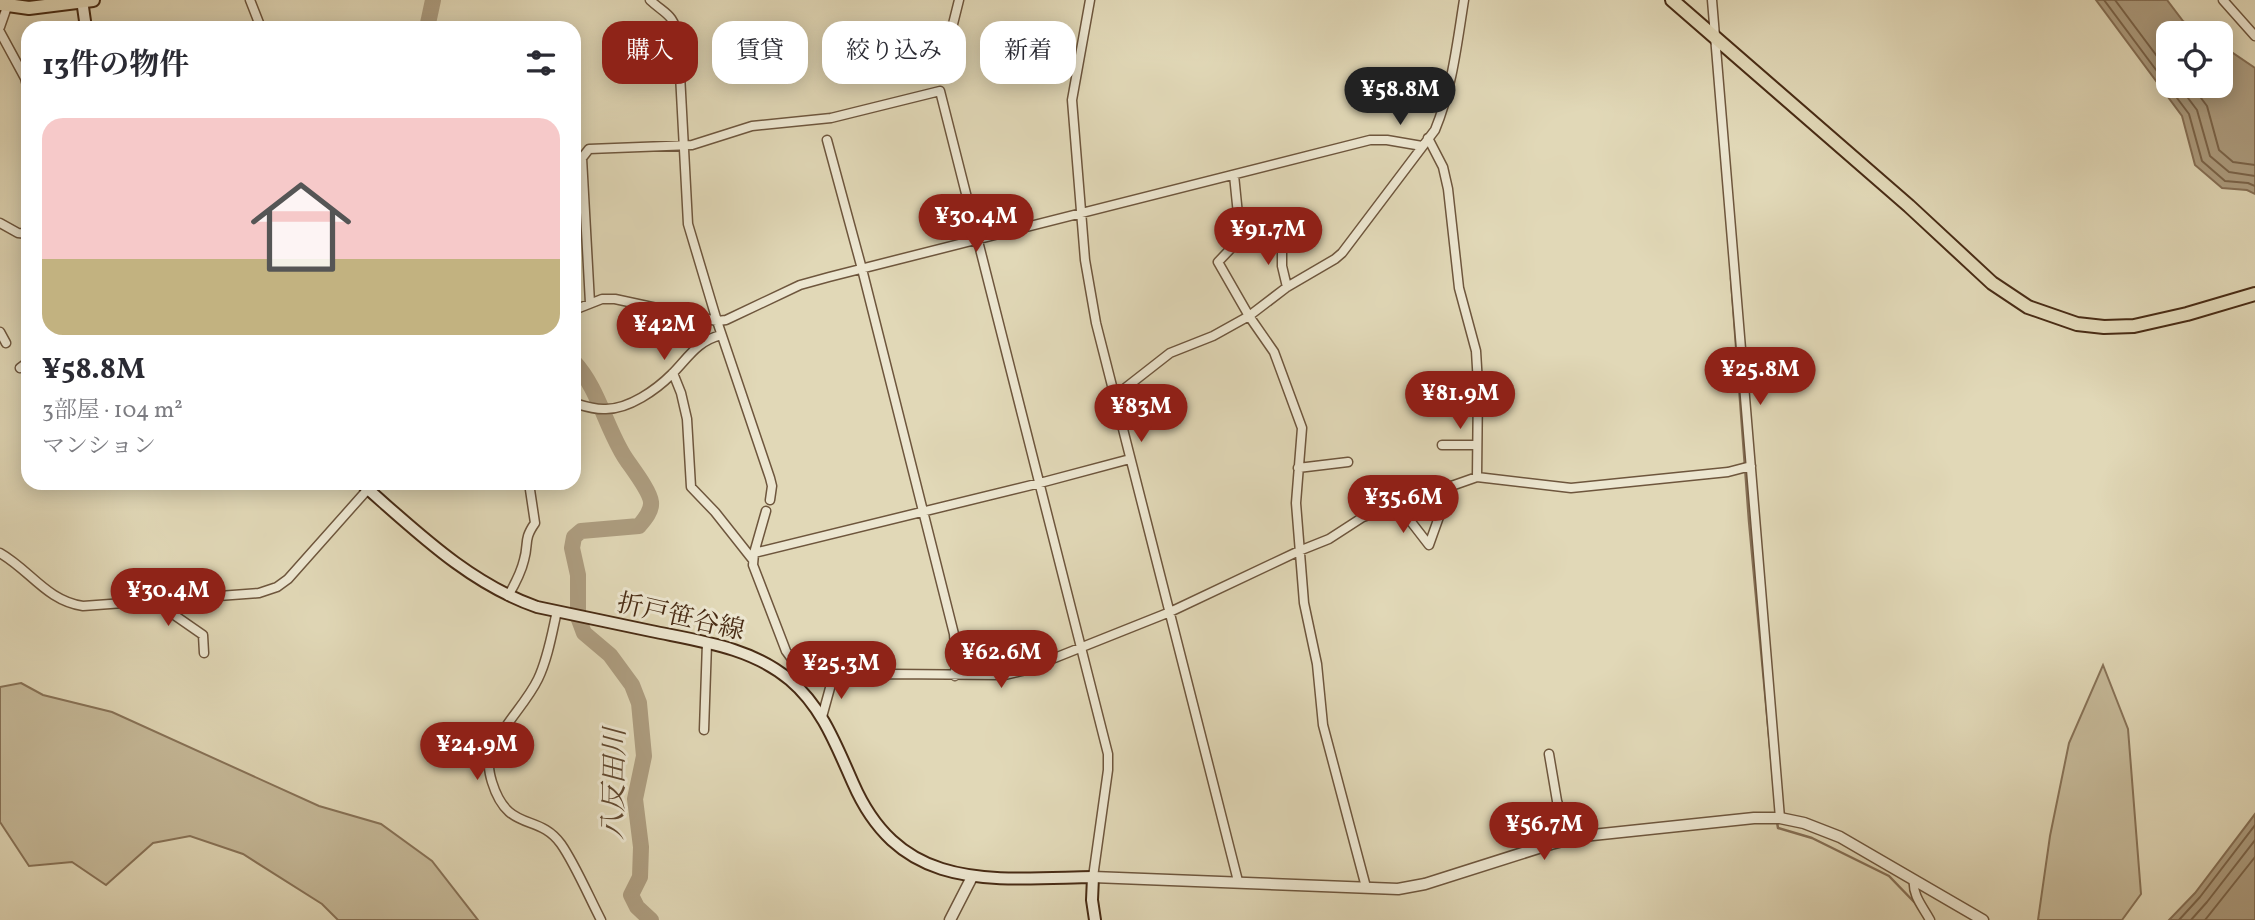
<!DOCTYPE html>
<html lang="ja">
<meta charset="utf-8">
<style>
:root{--surface:#fff;--page:#f2f2f3;--text:#2b2b33;--muted:#7c7c81;--accent:#8f2418}
body{margin:0;font-family:Vollkorn,"Noto Serif JP",serif;background:var(--page);color:var(--text);height:100vh;display:flex;flex-direction:column;font-size:26px;white-space:nowrap}
*{box-sizing:border-box;margin:0}
p{font-size:23px;color:var(--muted)}
.icon{flex:none;width:38px;height:38px;fill:none;stroke:currentColor;stroke-width:2;stroke-linecap:round;stroke-linejoin:round}
.map{position:relative;flex:1;overflow:hidden}
.sheet{position:absolute;left:21px;top:21px;width:560px;height:469px;display:flex;flex-direction:column;background:var(--surface);border-radius:21px;box-shadow:0 4px 18px #0003}
.sheet>*{flex:none}
.hud{position:absolute;left:602px;top:21px;width:665px;height:63px;display:flex;gap:14px}
.tools{position:absolute;left:2156px;top:21px;display:grid;gap:14px}
.tools a{display:grid;place-items:center;width:77px;height:77px;border-radius:14px;background:var(--surface);box-shadow:0 4px 18px #0003;font-size:35px}
.price{position:absolute;translate:-50% -60px;padding:0 16px;border-radius:24px;background:var(--accent);color:#fff;font-size:23px;line-height:46px;filter:drop-shadow(0 2px 4px #0008)}
.price::after{content:'';position:absolute;left:50%;top:42px;width:21px;height:16px;margin-left:-10px;background:inherit;clip-path:polygon(0 0,100% 0,50% 100%)}
.price.selected{background:#222;color:#fff}
ul{padding:0;list-style:none}
li{display:grid;align-content:center;gap:14px;height:371px;padding:0 21px}
li span{display:grid;place-items:center;height:217px;border-radius:21px;color:#555}
li>.icon{margin-inline-start:auto}
span .icon{width:126px;height:126px;fill:#fffc;stroke-width:1}
li b{font-size:30px}
h2{display:flex;justify-content:space-between;align-items:center;height:84px;padding:0 21px;font-size:30px}
.pill{padding:0 24px;border-radius:21px;background:var(--surface);box-shadow:0 4px 18px #0003;font-size:24px;line-height:63px}
.pill.selected{background:var(--accent);color:#fff}
.map>svg:first-child{display:block}
.green{fill:#c7bb9b;stroke:#887358;stroke-width:2}
.water{fill:#ad9d80;stroke:#856f55;stroke-width:2}
.lines{fill:none;stroke-linecap:round;stroke-linejoin:round}
.shore{stroke:#7a644a;stroke-width:2}
.stream{stroke:#856f55;stroke-width:2.5}
.river{stroke:#ad9d80;stroke-width:16}
.minor-casing{stroke:#6e563d;stroke-width:11}
.tertiary-casing{stroke:#6e563d;stroke-width:13}
.secondary-casing{stroke:#482b14;stroke-width:14}
.primary-casing{stroke:#482b14;stroke-width:16}
.minor{stroke:#ece6d0;stroke-width:8}
.tertiary{stroke:#ece6d0;stroke-width:10}
.secondary{stroke:#ece6d0;stroke-width:10}
.primary{stroke:#e1d8b7;stroke-width:12}
.labels{text-anchor:middle;stroke-width:6;stroke-linejoin:round;paint-order:stroke}
.street-label{font-size:26px;fill:#482b14;stroke:#ece6d0}
.water-label{font-size:28px;font-style:italic;fill:#61482f;stroke:#ece6d0}
</style>
<div class="map">
<svg width="2255" height="920" viewBox="0 0 2255 920">
<rect width="100%" height="100%" fill="#e1d8b7"/>
<filter id="stains"><feTurbulence type="fractalNoise" baseFrequency=".00286" numOctaves="4"/><feColorMatrix values="0 0 0 0 .2 0 0 0 0 .09 0 0 0 0 .02 0 0 0 .5 -.17"/></filter>
<radialGradient id="worn" r=".72"><stop offset=".6" stop-color="#630" stop-opacity="0"/><stop offset="1" stop-color="#630" stop-opacity=".3"/></radialGradient>
<!-- green -->
<path class="green" d="M2103,665L2128,729L2141,894L2122,920H2038L2050,836L2069,743Z
M21,683L43,695L112,712L319,806L381,824L432,861L478,920H338L322,904L243,854L190,836L153,843L106,885L72,862L29,866L0,822V687Z"/>
<!-- water -->
<path class="water" d="M2096,0H2167L2183,21L2202,33H2168V86H2221V45L2255,68V194L2247,190L2222,188L2195,165L2182,116Z
M2255,814V920H2169L2195,893Z"/>
<g class="lines">
<!-- shore -->
<path class="shore" d="M2104,0L2168,86
M2115,0L2168,71
M2168,86L2189,114L2202,161L2225,181L2248,183L2255,186
M2179,86L2197,110L2210,156L2229,172L2255,176
M2192,86L2207,106L2219,150L2233,162L2255,165
M2179,920L2200,897L2255,825
M2191,920L2207,902L2255,840
M2205,920L2255,857"/>
<!-- stream -->
<path class="stream" d="M1731,278L1749,521L1776,811
M1777,822L1778,828L1812,838L1889,876L1917,905"/>
<!-- river -->
<path class="river" d="M427,28L433,0
M574,362C599,389 606,429 626,459C632,468 650,491 651,502C652,511 645,519 639,526L581,531L574,537L572,548L578,575V617L584,633L610,655L632,685L639,703L644,756L635,799L641,847L640,877L631,895L637,907L651,920"/>
<!-- minor casing -->
<g class="minor-casing">
<path id="minor" d="M250,0L261,28
M650,0C666,15 673,13 678,37L688,224L717,321L770,478L772,486L770,500
M1090,0L1072,100L1085,260L1096,323L1238,881
M1712,0L1780,818
M2223,0L2255,36
M953,24L959,0
M0,27L7,7
M0,32L25,78L28,89
M1428,138L1443,167L1448,189L1459,288L1476,351L1478,384L1477,477
M827,140L862,269L954,634L956,659L955,676
M1234,175L1240,234L1238,241L1218,262L1249,316L1274,352L1302,428L1296,503L1304,603L1317,664L1323,725L1366,887
M0,223L18,233L28,234
M1282,242V266L1287,287
M590,303L582,158L589,149L692,145L752,126L831,118L940,91L1108,754V770L1093,877
M574,310L602,299H615L717,321L726,320L800,285L829,277L1370,140H1387L1422,146
M0,332L6,343
M20,368L28,362
M673,373L681,393L687,419L691,487L715,512L753,560
M1115,396L1170,353L1213,336L1249,316L1287,287L1335,259L1342,253L1435,130C1452,89 1457,44 1464,0
M574,403C584,406 595,410 606,409C629,409 656,390 672,374C688,358 697,341 721,335
M1442,445H1477
M1298,468L1348,462
M1398,505L1429,545L1450,486
M766,511L754,553L753,565L786,651L797,666L833,677L857,680L891,674L1005,675L1022,671L1170,612L1299,551L1329,539L1363,517L1477,477L1571,488L1728,472L1751,466
M0,553C30,570 47,601 83,606L259,593L277,587L288,579L368,489
M754,553L1040,483L1130,459
M508,596C515,584 521,573 524,560C529,543 523,540 535,523L529,483
M167,600V610L203,635L204,653
M557,611C552,633 548,658 538,679C526,704 503,724 492,751C487,762 489,772 492,782C508,834 538,812 561,844C575,864 589,897 601,920
M822,717L833,677
M704,730L707,643
M1549,754L1557,801L1569,839
M1914,880C1912,895 1923,907 1930,920"/>
</g>
<!-- tertiary casing -->
<g class="tertiary-casing">
<path id="tertiary" d="M1093,877L1398,889L1425,884L1551,844L1583,836L1754,818H1780L1804,823L1840,837L1983,920
M950,920L972,877"/>
</g>
<!-- secondary casing -->
<g class="secondary-casing">
<path id="secondary" d="M82,0L86,28
M361,483C415,530 468,583 537,607C575,615 613,623 651,631C699,641 751,647 790,680C822,707 836,745 853,783C901,893 991,879 1093,877L1092,900L1095,920"/>
</g>
<!-- primary casing -->
<g class="primary-casing">
<path id="primary" d="M1672,0L1909,206L1992,283L2028,307L2077,324L2104,327L2134,326L2187,314L2255,294
M0,4L29,8L93,0"/>
</g>
<!-- minor -->
<use href="#minor" class="minor"/>
<!-- tertiary -->
<use href="#tertiary" class="tertiary"/>
<!-- secondary -->
<use href="#secondary" class="secondary"/>
<!-- primary -->
<use href="#primary" class="primary"/>
</g>
<g class="labels">
<!-- street labels -->
<g class="street-label">
<text transform="translate(681 616) rotate(13)" y="9">折戸笹谷線</text>
</g>
<!-- water labels -->
<g class="water-label">
<text transform="translate(613 784) rotate(-89)" y="10">八反田川</text>
</g>
</g>
<rect width="100%" height="100%" filter="url(#stains)"/>
<rect width="100%" height="100%" fill="url(#worn)"/>
</svg>
<div class="tools">
<a><svg class="icon" aria-label="locate" viewBox="0 0 24 24"><circle cx="12" cy="12" r="6"/><path d="M12 2v4M12 18v4M2 12h4M18 12h4"/></svg></a>
</div>
<b class="price selected" style="left:1400px;top:127px">¥58.8M</b>
<b class="price" style="left:976px;top:254px">¥30.4M</b>
<b class="price" style="left:1268px;top:267px">¥91.7M</b>
<b class="price" style="left:664px;top:362px">¥42M</b>
<b class="price" style="left:1760px;top:407px">¥25.8M</b>
<b class="price" style="left:1460px;top:431px">¥81.9M</b>
<b class="price" style="left:1141px;top:444px">¥83M</b>
<b class="price" style="left:1403px;top:535px">¥35.6M</b>
<b class="price" style="left:168px;top:628px">¥30.4M</b>
<b class="price" style="left:1001px;top:690px">¥62.6M</b>
<b class="price" style="left:841px;top:701px">¥25.3M</b>
<b class="price" style="left:477px;top:782px">¥24.9M</b>
<b class="price" style="left:1544px;top:862px">¥56.7M</b>
<div class="hud">
<a class="pill selected">購入</a>
<a class="pill">賃貸</a>
<a class="pill">絞り込み</a>
<a class="pill">新着</a>
</div>
<section class="sheet">
<h2>13件の物件<svg class="icon" aria-label="filters" viewBox="0 0 24 24"><path d="M4 7h16M4 17h16"/><circle cx="9" cy="7" r="2"/><circle cx="15" cy="17" r="2"/></svg></h2>
<ul>
<li><span style="background:linear-gradient(#f6c9c9 65%,#c2b280 0)"><svg class="icon" aria-label="home" viewBox="0 0 24 24"><path d="M3 11l9-7 9 7M6 9v11h12V9"/></svg></span><div><b>¥58.8M</b><p>3部屋 · 104 m²</p><p>マンション</p></div></li>
</ul>
</section>
</div>
